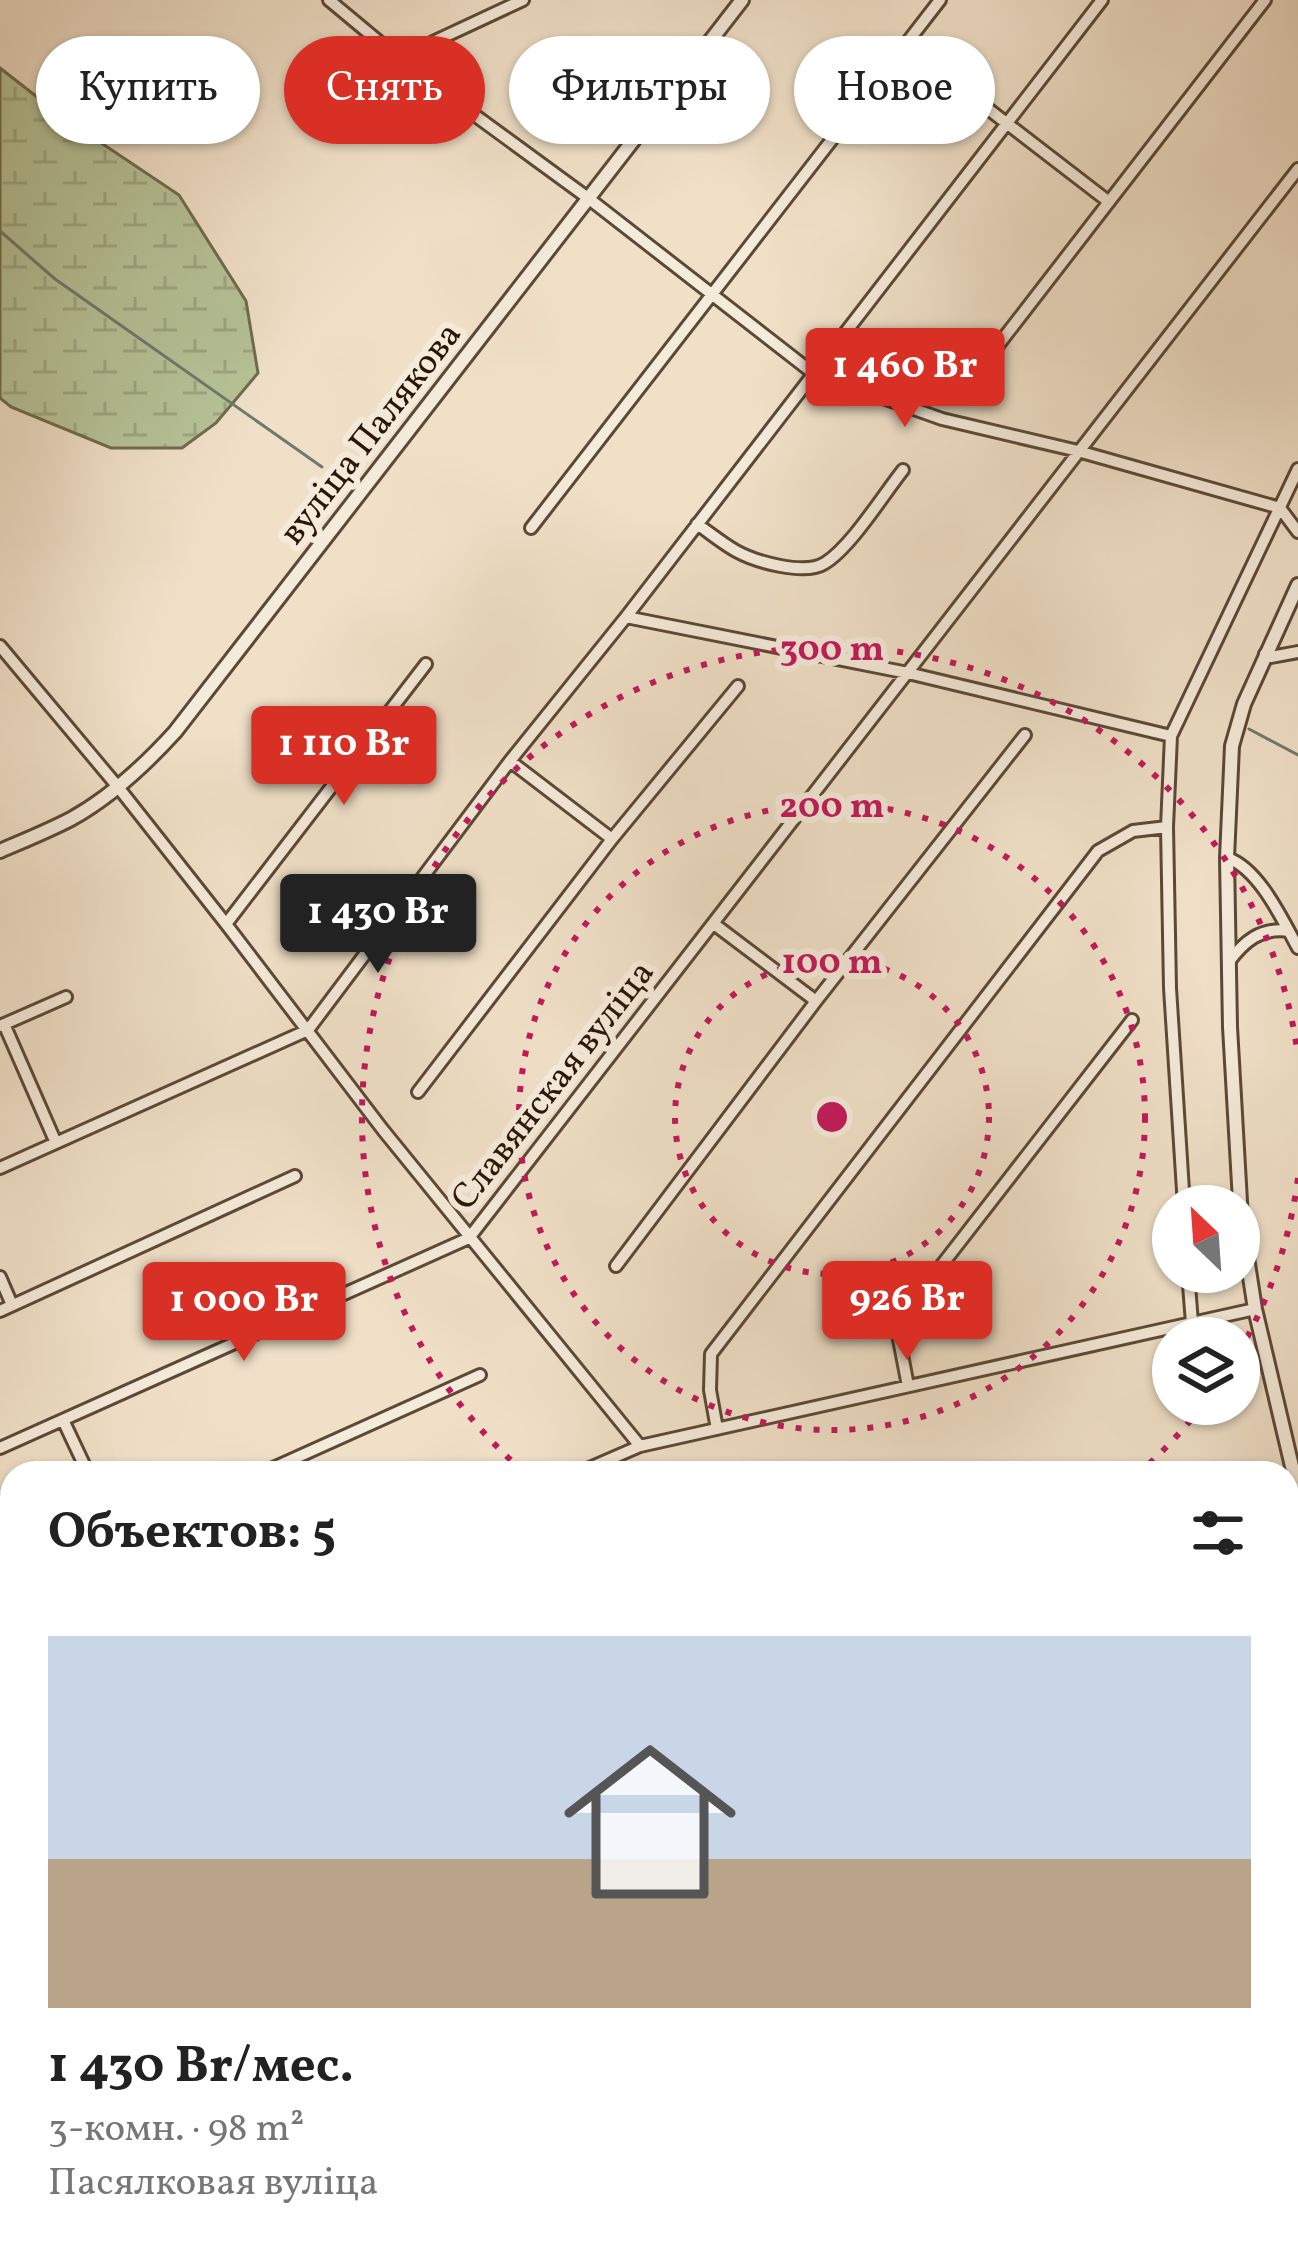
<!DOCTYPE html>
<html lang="ru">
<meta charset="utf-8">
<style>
:root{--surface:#fff;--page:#f6f6f6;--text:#222;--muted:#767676;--line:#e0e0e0;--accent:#d93025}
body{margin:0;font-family:Vollkorn,serif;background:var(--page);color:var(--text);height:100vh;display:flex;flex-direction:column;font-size:45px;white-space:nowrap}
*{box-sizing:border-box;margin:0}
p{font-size:39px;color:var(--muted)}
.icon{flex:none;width:66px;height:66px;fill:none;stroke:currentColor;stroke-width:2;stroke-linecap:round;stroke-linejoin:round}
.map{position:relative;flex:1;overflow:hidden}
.side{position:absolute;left:0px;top:1461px;width:1299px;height:807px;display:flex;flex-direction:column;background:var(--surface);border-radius:36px 36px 0 0;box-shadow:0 3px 9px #0004}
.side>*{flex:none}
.top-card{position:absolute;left:36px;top:36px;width:1227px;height:108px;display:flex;gap:24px}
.needle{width:78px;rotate:335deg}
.tools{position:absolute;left:1152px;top:1185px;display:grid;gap:24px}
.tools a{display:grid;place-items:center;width:108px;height:108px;border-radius:50%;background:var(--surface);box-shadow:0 3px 9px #0004;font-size:60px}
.price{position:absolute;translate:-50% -102px;padding:0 27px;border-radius:12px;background:var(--accent);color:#fff;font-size:39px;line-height:78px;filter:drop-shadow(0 3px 6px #0008)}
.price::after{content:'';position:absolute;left:50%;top:72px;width:36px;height:27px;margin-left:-18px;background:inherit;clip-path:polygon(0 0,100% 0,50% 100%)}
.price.selected{background:#222;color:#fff}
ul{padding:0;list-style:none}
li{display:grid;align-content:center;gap:24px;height:636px;padding:0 48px}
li+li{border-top:3px solid var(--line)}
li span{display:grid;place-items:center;height:372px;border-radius:0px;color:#555}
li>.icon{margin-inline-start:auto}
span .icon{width:216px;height:216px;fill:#fffc;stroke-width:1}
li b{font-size:51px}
h2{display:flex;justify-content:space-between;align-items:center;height:144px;padding:0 48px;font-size:51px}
.tag{padding:0 42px;border-radius:54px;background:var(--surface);box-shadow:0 3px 9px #0004;font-size:42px;line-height:108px}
.tag.selected{background:var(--accent);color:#fff}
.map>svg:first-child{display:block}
.wetland{fill:url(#wetland-marsh);stroke:#706c4e;stroke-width:3}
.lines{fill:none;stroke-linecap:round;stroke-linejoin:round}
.stream{stroke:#6e7a6e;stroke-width:3}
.minor-casing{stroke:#5c4836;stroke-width:16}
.tertiary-casing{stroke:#5c4836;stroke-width:18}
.minor{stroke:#f5ebdb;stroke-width:10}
.tertiary{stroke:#f5ebdb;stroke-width:12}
.ring{fill:none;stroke:#c2185b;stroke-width:6;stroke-dasharray:6 12}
.labels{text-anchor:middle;stroke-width:12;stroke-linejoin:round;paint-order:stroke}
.street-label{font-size:36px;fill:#2b1605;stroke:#f5ebdb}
.centre{fill:#c2185b;stroke:#f5ebdb;stroke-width:6}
.ring-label{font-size:36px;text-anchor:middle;font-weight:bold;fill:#c2185b;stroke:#f5ebdb;stroke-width:12;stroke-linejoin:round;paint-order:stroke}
</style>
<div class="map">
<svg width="1298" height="2267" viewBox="0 0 1298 2267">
<defs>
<pattern id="wetland-marsh" width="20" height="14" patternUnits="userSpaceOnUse" patternTransform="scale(3)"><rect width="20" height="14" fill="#b6c398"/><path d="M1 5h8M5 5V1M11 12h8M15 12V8" fill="none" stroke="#9da782"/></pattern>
</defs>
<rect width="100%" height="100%" fill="#f0e0c8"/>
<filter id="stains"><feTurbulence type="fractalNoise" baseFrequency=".00167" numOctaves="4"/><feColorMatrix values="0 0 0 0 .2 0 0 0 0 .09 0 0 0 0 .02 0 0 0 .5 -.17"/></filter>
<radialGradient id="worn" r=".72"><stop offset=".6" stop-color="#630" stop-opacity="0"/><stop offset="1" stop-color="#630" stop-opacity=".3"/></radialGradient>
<!-- wetland -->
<path class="wetland" d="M0,68L64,118L179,195L246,301L258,373L216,423L182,448H111L11,407L0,398Z"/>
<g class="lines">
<!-- stream -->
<path class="stream" d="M0,231L55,279L322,467
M1249,729L1298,755"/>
<!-- minor casing -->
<g class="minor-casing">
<path id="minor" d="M329,0L413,70L588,198L813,373L942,419L1078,451L1280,508L1298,532
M905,45L1109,202
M413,70L433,42L523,0
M989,357L1265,0
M697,524C710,533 722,543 736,551C756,562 805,576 825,563C851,547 883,495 903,470
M531,528L940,0
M626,617L908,673L1171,736
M0,646L118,787L226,924L383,1130L640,1446
M1265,654L1271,657L1298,652
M510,761L612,839
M1227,858C1259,868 1283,921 1298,948
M226,924L426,664
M714,924L816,1001
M1228,963C1244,941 1261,927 1289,931
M4,1024L56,1143
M0,1026L66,997
M418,1092L612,839L738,686
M0,1168L308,1030L510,761L626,617L1102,0
M1184,1206L1170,988L1167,827L1171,736L1298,469
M616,1266L816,1001L1025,735
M1188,1272L1192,1323
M0,1277L12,1305
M0,1311L295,1176
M908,1386L898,1334L903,1315L1132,1020
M63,1420L88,1473
M717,1429L710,1390L711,1354L1098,851L1133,831L1167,827
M0,1448L469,1238L1298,169
M262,1473L480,1375
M578,1473L640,1446L1255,1309
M0,1591L12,1586
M0,1733L12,1727
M1287,1976L1298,1971
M0,2207L6,2211
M180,2256L185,2267
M33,2267L56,2256
M655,2267L679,2256
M1278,2267L1298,2258"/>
</g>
<!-- tertiary casing -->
<g class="tertiary-casing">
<path id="tertiary" d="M1298,585L1244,704L1232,746L1227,858L1230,1027L1241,1219L1255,1309L1298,1492
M0,851C23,841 48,831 71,819C111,797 144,766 175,732L742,0
M1287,1664L1298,1659
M1118,2256L1124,2267"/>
</g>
<!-- minor -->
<use href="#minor" class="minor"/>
<!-- tertiary -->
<use href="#tertiary" class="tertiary"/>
</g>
<!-- distance rings -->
<g class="ring">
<circle cx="832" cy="1117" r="157"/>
<circle cx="832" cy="1117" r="313"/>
<path d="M1298 1178A470 470 0 0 1 1239 1352M1202 1406A470 470 0 0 1 1140 1472M524 1472A470 470 0 1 1 1298 1056"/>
</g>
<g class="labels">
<!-- street labels -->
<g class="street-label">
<text transform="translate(369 432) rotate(-52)" y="13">вуліца Палякова</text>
<text transform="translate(551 1084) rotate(-52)" y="13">Славянская вуліца</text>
</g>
</g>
<circle cx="832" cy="1117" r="18" class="centre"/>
<g class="ring-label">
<text x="832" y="660">300 m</text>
<text x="832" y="817">200 m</text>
<text x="832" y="973">100 m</text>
</g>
<rect width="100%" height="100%" filter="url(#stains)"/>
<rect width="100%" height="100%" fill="url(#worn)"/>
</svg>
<div class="tools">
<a><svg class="needle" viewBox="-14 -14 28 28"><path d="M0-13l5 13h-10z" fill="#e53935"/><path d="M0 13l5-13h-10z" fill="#767676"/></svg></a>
<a><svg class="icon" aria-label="layers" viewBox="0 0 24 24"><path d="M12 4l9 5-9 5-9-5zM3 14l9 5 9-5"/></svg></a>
</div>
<b class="price" style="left:905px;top:430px">1 460 Br</b>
<b class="price" style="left:344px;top:808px">1 110 Br</b>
<b class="price selected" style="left:378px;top:976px">1 430 Br</b>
<b class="price" style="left:907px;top:1363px">926 Br</b>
<b class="price" style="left:244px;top:1364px">1 000 Br</b>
<div class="top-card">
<a class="tag">Купить</a>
<a class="tag selected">Снять</a>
<a class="tag">Фильтры</a>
<a class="tag">Новое</a>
</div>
<section class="side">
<h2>Объектов: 5<svg class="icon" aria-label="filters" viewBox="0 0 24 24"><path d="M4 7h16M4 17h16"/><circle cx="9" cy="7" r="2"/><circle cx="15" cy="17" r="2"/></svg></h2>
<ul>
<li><span style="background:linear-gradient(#c9d6e8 60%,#b9a48a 0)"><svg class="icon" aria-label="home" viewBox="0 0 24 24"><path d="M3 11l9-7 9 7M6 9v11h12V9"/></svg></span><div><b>1 430 Br/мес.</b><p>3-комн. · 98 m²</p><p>Пасялковая вуліца</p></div></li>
</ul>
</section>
</div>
